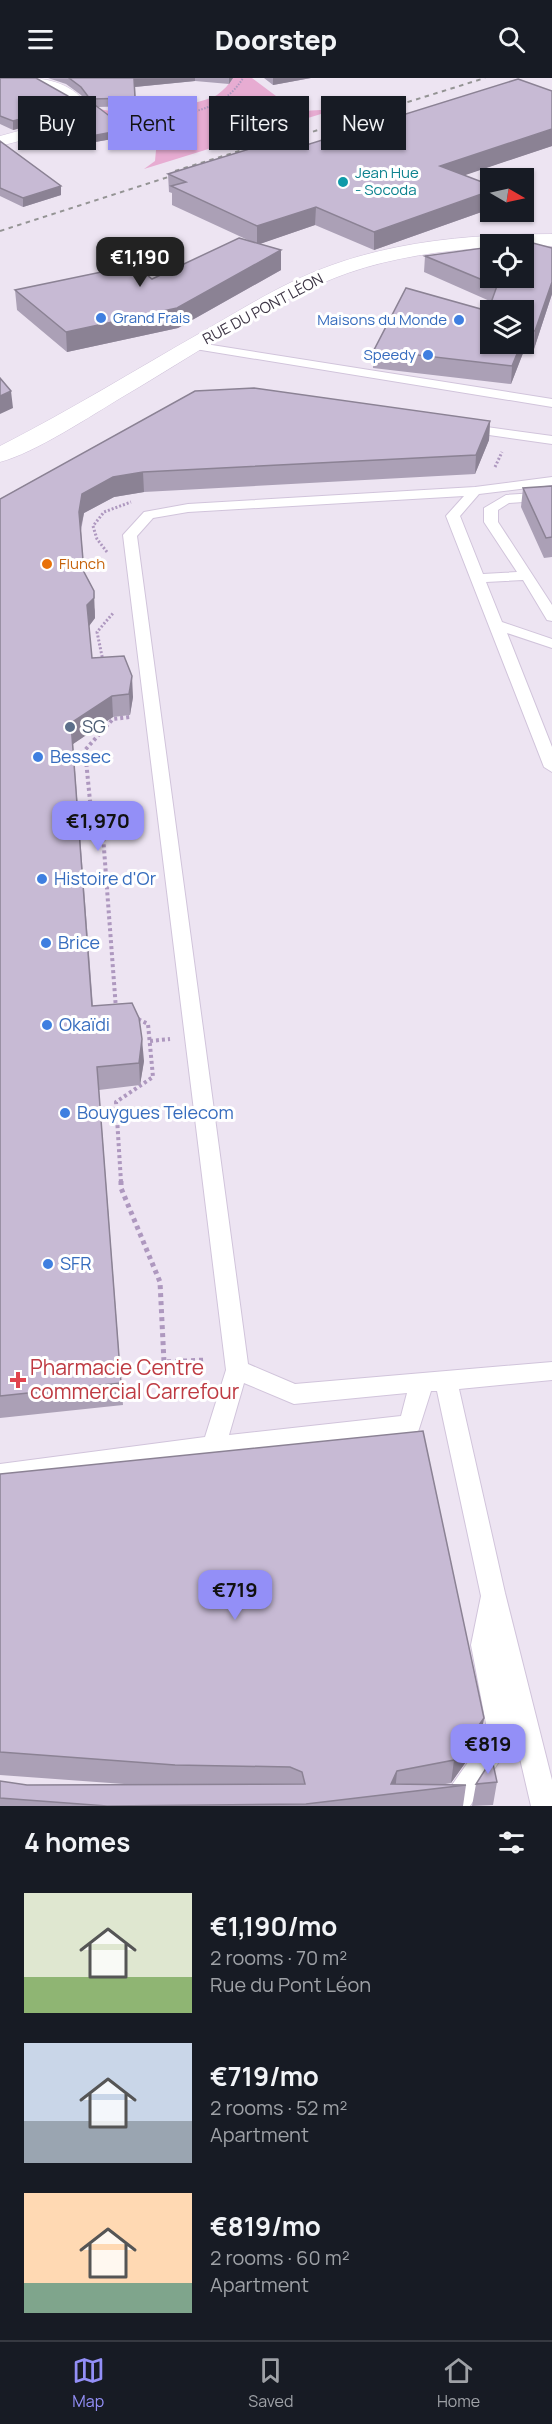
<!DOCTYPE html>
<meta charset="utf-8">
<style>
:root{--surface:#171b24;--page:#20242c;--text:#f1f3f6;--muted:#9ea1a6;--line:#363941;--accent:#938ff7}
body{margin:0;font-family:Manrope,sans-serif;background:var(--page);color:var(--text);height:100vh;display:flex;flex-direction:column;font-size:22px;white-space:nowrap}
*{box-sizing:border-box;margin:0}
p{font-size:20px;color:var(--muted)}
.icon{flex:none;width:33px;height:33px;fill:none;stroke:currentColor;stroke-width:2;stroke-linecap:round;stroke-linejoin:round}
.map{position:relative;height:1728px;overflow:hidden}
.panel{display:flex;flex-direction:column;background:var(--surface);flex:1}
.panel>*{flex:none}
.guide{position:absolute;left:18px;top:18px;width:516px;height:54px;display:flex;gap:12px}
.needle{width:39px;rotate:99deg}
.controls{position:absolute;left:480px;top:90px;display:grid;gap:12px}
.controls a{display:grid;place-items:center;width:54px;height:54px;border-radius:0px;background:var(--surface);box-shadow:0 2px 4px #0004;font-size:30px}
.price{position:absolute;translate:-50% -51px;padding:0 14px;border-radius:12px;background:var(--accent);color:#111;font-size:20px;line-height:39px;filter:drop-shadow(0 2px 3px #0008)}
.price::after{content:'';position:absolute;left:50%;top:36px;width:18px;height:14px;margin-left:-9px;background:inherit;clip-path:polygon(0 0,100% 0,50% 100%)}
.price.selected{background:#222;color:#fff}
ul{padding:0;list-style:none}
li{display:flex;align-items:center;gap:18px;height:150px;padding:0 24px}
li span{display:grid;place-items:center;flex:none;width:168px;height:120px;border-radius:0px;color:#555}
li>.icon{margin-inline-start:auto}
span .icon{width:72px;height:72px;fill:#fffc;stroke-width:1}
li b{font-size:26px}
h2{display:flex;justify-content:space-between;align-items:center;height:72px;padding:0 24px;font-size:26px}
.tag{padding:0 21px;border-radius:0px;background:var(--surface);box-shadow:0 2px 4px #0004;font-size:21px;line-height:54px}
.tag.selected{background:var(--accent);color:#111}
header{display:flex;justify-content:space-between;align-items:center;height:78px;padding:0 24px;background:var(--surface);font-size:27px;font-weight:800}
.tabs{display:flex;justify-content:space-around;align-items:center;height:84px;border-top:2px solid var(--line);background:var(--surface);font-size:16px;color:var(--muted)}
.tabs a{display:grid;justify-items:center;gap:3px}
.tabs .selected{color:var(--accent)}
.map>svg:first-child{display:block}
.green{fill:#e7acd2}
.lines{fill:none;stroke-linecap:round;stroke-linejoin:round}
.service-casing{stroke:#d1c4db;stroke-width:2}
.minor-casing{stroke:#d1c4db;stroke-width:1}
.tertiary-casing{stroke:#d1c4db;stroke-width:1}
.path-far3{stroke:#ae98bf;stroke-width:2;stroke-dasharray:1.5 1.5;stroke-linecap:butt}
.path-far2{stroke:#ae98bf;stroke-width:3;stroke-dasharray:2 2;stroke-linecap:butt}
.path-far1{stroke:#ae98bf;stroke-width:4;stroke-dasharray:3 3;stroke-linecap:butt}
.path{stroke:#ae98bf;stroke-width:5;stroke-dasharray:4 4;stroke-linecap:butt}
.service{fill:#fff;fill-rule:evenodd}
.minor{fill:#fff;fill-rule:evenodd}
.tertiary{fill:#fff;fill-rule:evenodd}
.rail{stroke:#949494;stroke-width:2;stroke-dasharray:4.5 4.5;stroke-linecap:butt}
.wall{fill:#aba0b6}
.shaded-wall{fill:#8b8294}
.building{fill:#c7bad4;stroke:#8b8294;stroke-width:1.5}
.culture-dot{fill:#0f9aa8;stroke:#fff;stroke-width:2}
.shop-dot{fill:#3f7fe0;stroke:#fff;stroke-width:2}
.food-dot{fill:#e8710a;stroke:#fff;stroke-width:2}
.service-dot{fill:#5c6f8a;stroke:#fff;stroke-width:2}
.health-dot{fill:#e0444e;stroke:#fff;stroke-width:2}
.labels{text-anchor:middle;stroke-width:6;stroke-linejoin:round;paint-order:stroke}
.far-culture-label{font-size:15px;fill:#0d838f;stroke:#fff;text-anchor:start}
.far-street-label{font-size:15px;fill:#3c3444;stroke:#fff}
.far-shop-label{font-size:15px;fill:#366cbe;stroke:#fff;text-anchor:end}
.far-food-label{font-size:15px;fill:#c56008;stroke:#fff;text-anchor:start}
.service-label{font-size:18px;fill:#4e5e75;stroke:#fff;text-anchor:start}
.shop-label{font-size:18px;fill:#366cbe;stroke:#fff;text-anchor:start}
.near-health-label{font-size:21px;fill:#be3a42;stroke:#fff;text-anchor:start}
</style>
<header><svg class="icon" aria-label="menu" viewBox="0 0 24 24"><path d="M4 6h16M4 12h16M4 18h16"/></svg>Doorstep<svg class="icon" aria-label="search" viewBox="0 0 24 24"><circle cx="10" cy="10" r="6"/><path d="M15 15l6 6"/></svg></header>
<div class="map">
<svg width="552" height="1728" viewBox="0 0 552 1728">
<rect width="100%" height="100%" fill="#ede4f2"/>
<!-- green -->
<path class="green" d="M233,0H252L288,27L303,33L337,31L144,91L155,83L156,72L99,33V30C117,40 199,28 217,17C224,12 229,6 233,0Z"/>
<g class="lines">
<!-- service casing -->
<g class="service-casing">
<path id="service" d="M193,264L552,321V329L189,270L187,268Z
M465,346L552,358V366L461,353V347Z
M552,399V407L479,416L460,438L483,496L517,494L484,444V430L506,417L552,414V422L509,425L498,432V444L552,527V543L547,542L523,502L486,504L502,544L552,561V570L507,555L552,669V694L544,689L446,438L464,418L188,434L153,440L137,458L248,1286L295,1306L552,1284V1302L459,1311L505,1515L552,1702V1728H531L515,1659L470,1728H391L395,1718L452,1707L488,1656L471,1567L481,1518L437,1313H431L418,1354L410,1357L161,1384L0,1406V1386L205,1359L226,1292L123,457L144,434L188,426L475,409ZM244,1305L294,1326L407,1315L401,1338L229,1357Z"/>
</g>
<!-- minor casing -->
<g class="minor-casing">
<path id="minor" d="M27,0C53,0 80,9 91,35L74,49L0,68V58L62,41L73,34L70,25Z"/>
</g>
<!-- tertiary casing -->
<g class="tertiary-casing">
<path id="tertiary" d="M552,156V168L490,166V169C442,173 394,179 348,195C274,221 193,278 124,318C92,337 35,375 0,384V368C69,333 135,292 202,254C244,230 286,203 332,187C402,162 478,156 552,156Z"/>
</g>
<!-- path-far3 -->
<path class="path-far3" d="M106,38C151,40 217,44 243,0"/>
<!-- path-far2 -->
<path class="path-far2" d="M495,389L502,374
M107,474L97,461L93,448L104,434L131,424
M103,583L97,554L114,534"/>
<!-- path-far1 -->
<path class="path-far1" d="M116,931L102,744L90,723L85,672L113,641L130,639
M150,963L170,961
M121,1104L116,1024L153,999L148,946L136,940"/>
<!-- path -->
<path class="path" d="M121,1103V1110L160,1204L164,1284L207,1282"/>
<!-- service -->
<use href="#service" class="service"/>
<!-- minor -->
<use href="#minor" class="minor"/>
<!-- tertiary -->
<use href="#tertiary" class="tertiary"/>
<!-- rail -->
<path class="rail" d="M270,67L485,0
M175,93L278,61
M0,153L184,94"/>
</g>
<!-- wall -->
<path class="wall" d="M0,0L70,33L61,39L13,52L0,46Z
M48,0H233L229,6L195,3L135,9L136,28L98,29L125,55L118,57V60L55,71L34,62L33,55L75,44L91,31V29L81,17L66,6Z
M264,0H311L273,7Z
M552,13V68L464,97L490,107V131L374,172L315,147L259,166L281,172V192L178,250L67,274L17,232L15,212L152,201L250,163L172,127V115L169,114L168,96L300,69Z
M0,63L61,108V117L23,129L0,118Z
M552,170V216L534,271L525,270L511,306L373,290L374,272L488,233L492,224L424,194L425,178Z
M195,313L490,343L489,362L475,396L144,414L114,419L84,435L81,453L84,494L95,533V540L89,548L92,580L133,619L130,637L113,639L73,666L93,928L144,983L140,1007L99,1012L123,1327L0,1340V421Z
M552,408V479L544,480L521,429L523,410Z
M0,1396L484,1640L480,1664L451,1705L440,1707H466L463,1728H0V1703L27,1707H138L0,1697Z
M497,1704L493,1727L472,1728L476,1706Z"/>
<!-- shaded-wall -->
<path class="shaded-wall" d="M145,0H195V3L134,9V1Z
M229,0H233L229,6Z
M273,0H311L273,7Z
M70,25V33L61,39L13,52V43Z
M124,49L125,55L118,57V60L55,71L54,65Z
M552,51V68L439,106L440,88Z
M61,108V117L23,129V120Z
M490,113V131L374,172V154Z
M316,129L315,147L257,167V148Z
M281,172V192L178,250L67,274L66,254Z
M552,204V216L534,271L535,253Z
M526,252L525,270L511,306L512,288L521,266H524V259Z
M11,313L13,330L0,336V318Z
M490,343L489,362L475,396L476,377Z
M143,394L144,414L114,419L84,435L80,453L79,434L82,416L113,399Z
M94,513L95,540L89,548L87,527Z
M132,598L133,619L130,637L129,616Z
M112,618L113,639L73,666L71,645Z
M142,961L144,983L140,1007L139,985Z
M484,1640L480,1664L451,1705L454,1682Z
M397,1693L395,1716L391,1706Z"/>
<!-- building -->
<path class="building" d="M0,0H36L68,18L70,25L60,30L13,43L0,38Z
M69,0H145L134,1L135,20L90,21L81,9Z
M518,1L552,13V51L440,88L490,107V113L374,154L316,129L257,148L171,108L186,104L168,96L282,61L300,69Z
M91,24L124,49L114,51L118,53L54,65L33,55L75,44L92,30Z
M0,63L61,108L23,120L0,110Z
M239,160L281,172L177,230L66,254L15,212L135,187L152,201Z
M529,164L552,170V204L535,253L526,252L524,259V232H490V266H521L512,288L374,272L406,210L488,233L497,208L425,178L490,169V200H524V166H509Z
M0,300L11,313L0,318Z
M254,310L490,343L476,377L143,394L113,399L82,416L79,434L84,494L94,513V520L87,527L92,580L124,578L132,598L129,616L112,618L71,645L92,928L132,925L139,940L142,961L139,985L97,989L121,1305L0,1318V421L195,313Z
M552,408V459L546,460L523,410Z
M423,1353L484,1640L454,1682L397,1693L391,1706L466,1707L306,1726L107,1728L0,1720V1703L27,1707L305,1706L302,1694L290,1689L175,1687L0,1674V1396Z
M492,1681L497,1704L476,1706Z"/>
<!-- markers -->
<circle class="culture-dot" cx="343" cy="104" r="6"/>
<g class="shop-dot">
<circle cx="101" cy="240" r="6"/>
<circle cx="459" cy="242" r="6"/>
<circle cx="428" cy="277" r="6"/>
<circle cx="38" cy="679" r="6"/>
<circle cx="42" cy="801" r="6"/>
<circle cx="46" cy="865" r="6"/>
<circle cx="47" cy="947" r="6"/>
<circle cx="65" cy="1035" r="6"/>
<circle cx="48" cy="1186" r="6"/>
</g>
<circle class="food-dot" cx="47" cy="486" r="6"/>
<circle class="service-dot" cx="70" cy="649" r="6"/>
<path class="health-dot" d="M15 1293h6v6h6v6h-6v6h-6v-6h-6v-6h6z"/>
<g class="labels">
<!-- far-culture labels -->
<g class="far-culture-label">
<text x="355" y="100">Jean Hue<tspan x="355" dy="17">- Socoda</tspan></text>
</g>
<!-- far-street labels -->
<g class="far-street-label">
<text transform="translate(263 231) rotate(-28)" y="5">RUE DU PONT LÉON</text>
</g>
<!-- far-shop labels -->
<g class="far-shop-label">
<text x="113" y="245" text-anchor="start">Grand Frais</text>
<text x="447" y="247">Maisons du Monde</text>
<text x="416" y="282">Speedy</text>
</g>
<!-- far-food labels -->
<g class="far-food-label">
<text x="59" y="491">Flunch</text>
</g>
<!-- service labels -->
<g class="service-label">
<text x="82" y="655">SG</text>
</g>
<!-- shop labels -->
<g class="shop-label">
<text x="50" y="685">Bessec</text>
<text x="54" y="807">Histoire d'Or</text>
<text x="58" y="871">Brice</text>
<text x="59" y="953">Okaïdi</text>
<text x="77" y="1041">Bouygues Telecom</text>
<text x="60" y="1192">SFR</text>
</g>
<!-- near-health labels -->
<g class="near-health-label">
<text x="30" y="1297">Pharmacie Centre<tspan x="30" dy="24">commercial Carrefour</tspan></text>
</g>
</g>
</svg>
<div class="controls">
<a><svg class="needle" viewBox="-14 -14 28 28"><path d="M0-13l5 13h-10z" fill="#e53935"/><path d="M0 13l5-13h-10z" fill="#9ea1a6"/></svg></a>
<a><svg class="icon" aria-label="locate" viewBox="0 0 24 24"><circle cx="12" cy="12" r="6"/><path d="M12 2v4M12 18v4M2 12h4M18 12h4"/></svg></a>
<a><svg class="icon" aria-label="layers" viewBox="0 0 24 24"><path d="M12 4l9 5-9 5-9-5zM3 14l9 5 9-5"/></svg></a>
</div>
<b class="price selected" style="left:140px;top:210px">€1,190</b>
<b class="price" style="left:98px;top:774px">€1,970</b>
<b class="price" style="left:235px;top:1543px">€719</b>
<b class="price" style="left:488px;top:1697px">€819</b>
<div class="guide">
<a class="tag">Buy</a>
<a class="tag selected">Rent</a>
<a class="tag">Filters</a>
<a class="tag">New</a>
</div>
</div>
<section class="panel">
<h2>4 homes<svg class="icon" aria-label="filters" viewBox="0 0 24 24"><path d="M4 7h16M4 17h16"/><circle cx="9" cy="7" r="2"/><circle cx="15" cy="17" r="2"/></svg></h2>
<ul>
<li><span style="background:linear-gradient(#dfe7d0 70%,#8fb573 0)"><svg class="icon" aria-label="home" viewBox="0 0 24 24"><path d="M3 11l9-7 9 7M6 9v11h12V9"/></svg></span><div><b>€1,190/mo</b><p>2 rooms · 70 m²</p><p>Rue du Pont Léon</p></div></li>
<li><span style="background:linear-gradient(#c9d6e8 65%,#9aa5b1 0)"><svg class="icon" aria-label="home" viewBox="0 0 24 24"><path d="M3 11l9-7 9 7M6 9v11h12V9"/></svg></span><div><b>€719/mo</b><p>2 rooms · 52 m²</p><p>Apartment</p></div></li>
<li><span style="background:linear-gradient(#ffd9b3 75%,#7fa58c 0)"><svg class="icon" aria-label="home" viewBox="0 0 24 24"><path d="M3 11l9-7 9 7M6 9v11h12V9"/></svg></span><div><b>€819/mo</b><p>2 rooms · 60 m²</p><p>Apartment</p></div></li>
</ul>
</section>
<nav class="tabs">
<a class="selected"><svg class="icon" aria-label="map" viewBox="0 0 24 24"><path d="M3 6l6-2 6 2 6-2v14l-6 2-6-2-6 2zM9 4v14M15 6v14"/></svg>Map</a>
<a><svg class="icon" aria-label="saved" viewBox="0 0 24 24"><path d="M7 4h10v16l-5-4-5 4z"/></svg>Saved</a>
<a><svg class="icon" aria-label="home" viewBox="0 0 24 24"><path d="M3 11l9-7 9 7M6 9v11h12V9"/></svg>Home</a>
</nav>
